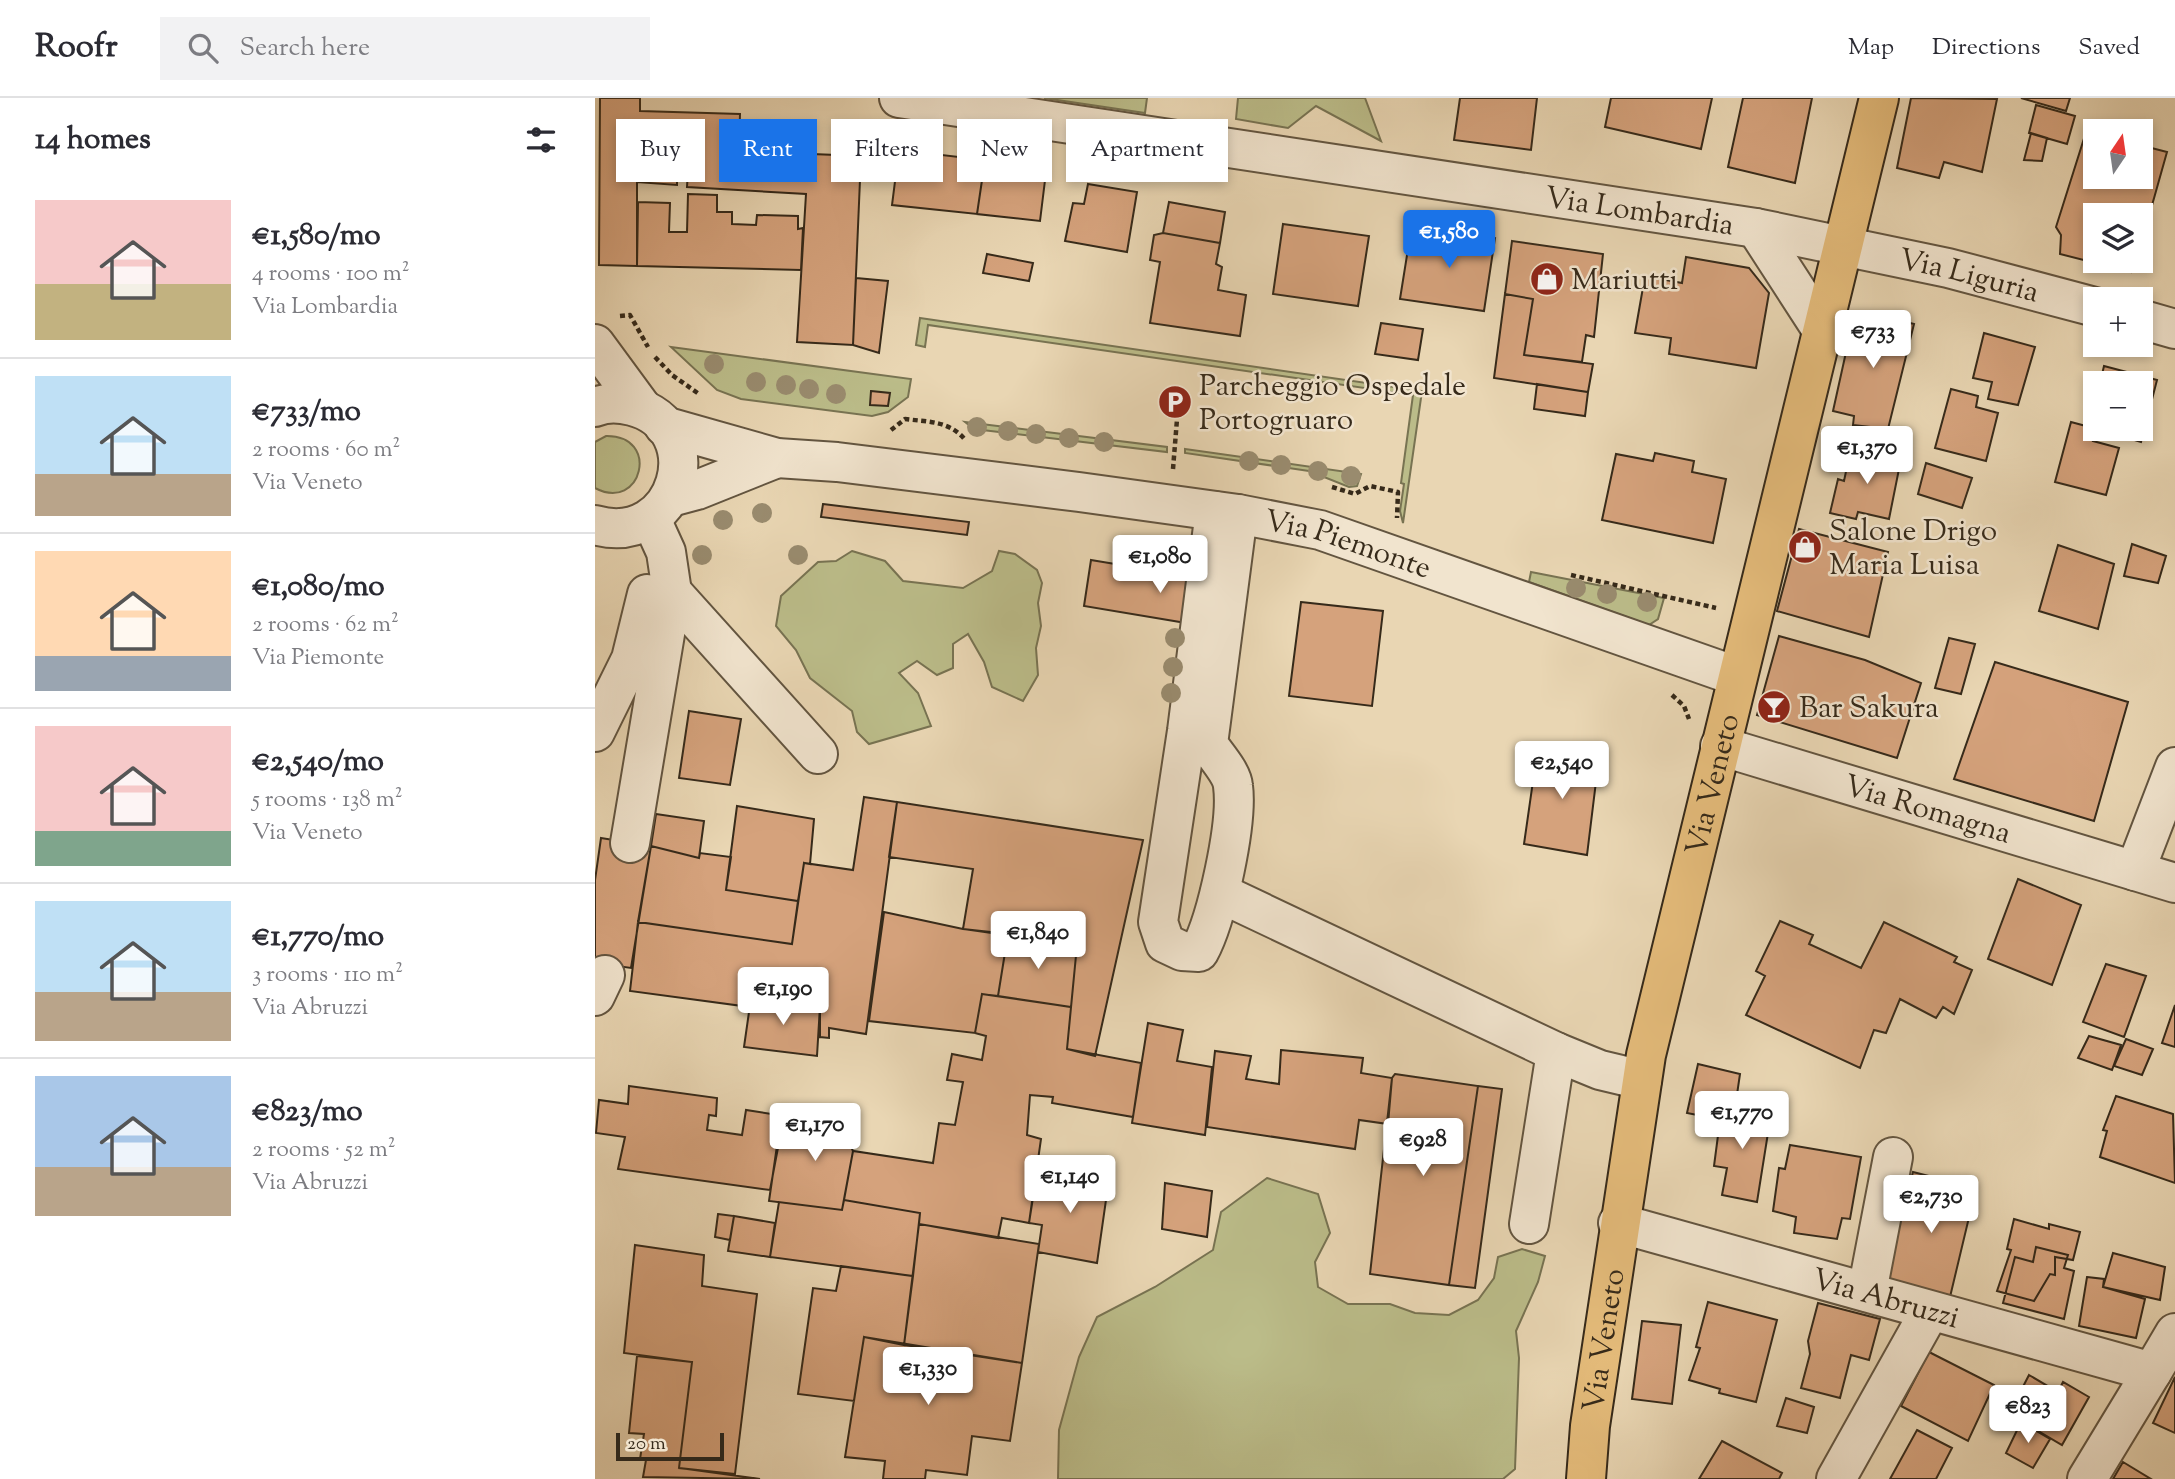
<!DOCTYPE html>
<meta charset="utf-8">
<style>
:root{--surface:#fff;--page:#f2f2f3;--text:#2b2b33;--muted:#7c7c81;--line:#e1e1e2;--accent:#1a73e8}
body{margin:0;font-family:"Sorts Mill Goudy",serif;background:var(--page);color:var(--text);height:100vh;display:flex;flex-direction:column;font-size:26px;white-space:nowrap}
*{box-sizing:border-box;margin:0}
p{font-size:23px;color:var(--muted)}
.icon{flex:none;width:38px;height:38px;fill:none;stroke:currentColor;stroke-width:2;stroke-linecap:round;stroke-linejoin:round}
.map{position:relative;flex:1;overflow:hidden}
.panel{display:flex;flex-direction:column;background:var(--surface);width:595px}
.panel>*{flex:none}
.guide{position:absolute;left:21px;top:21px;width:665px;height:63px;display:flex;gap:14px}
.needle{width:46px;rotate:13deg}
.fabs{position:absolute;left:1488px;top:21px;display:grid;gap:14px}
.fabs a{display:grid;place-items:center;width:70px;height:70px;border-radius:0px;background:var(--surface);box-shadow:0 4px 10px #0003;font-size:35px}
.scale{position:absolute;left:21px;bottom:18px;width:108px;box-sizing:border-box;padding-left:7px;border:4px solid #362a1a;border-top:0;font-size:19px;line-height:24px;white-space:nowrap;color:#362a1a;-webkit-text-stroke:5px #f1e4ce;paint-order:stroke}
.price{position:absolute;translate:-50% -60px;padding:0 16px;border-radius:7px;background:#fff;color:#222;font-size:23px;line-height:46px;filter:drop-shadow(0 2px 4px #0008)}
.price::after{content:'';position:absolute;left:50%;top:42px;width:21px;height:16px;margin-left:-10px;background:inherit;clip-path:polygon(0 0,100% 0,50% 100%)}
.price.on{background:var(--accent);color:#fff}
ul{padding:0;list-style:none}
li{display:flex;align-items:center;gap:21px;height:175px;padding:0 35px}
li+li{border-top:2px solid var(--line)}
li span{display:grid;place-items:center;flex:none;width:196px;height:140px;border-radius:0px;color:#555}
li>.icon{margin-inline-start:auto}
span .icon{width:84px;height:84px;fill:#fffc;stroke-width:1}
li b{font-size:30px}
h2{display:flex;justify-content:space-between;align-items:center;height:84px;padding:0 35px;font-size:30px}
.tag{padding:0 24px;border-radius:0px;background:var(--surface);box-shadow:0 4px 10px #0003;font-size:24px;line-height:63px}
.tag.on{background:var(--accent);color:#fff}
header{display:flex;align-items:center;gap:42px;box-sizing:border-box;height:98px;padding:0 35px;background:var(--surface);border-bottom:2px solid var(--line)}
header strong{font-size:33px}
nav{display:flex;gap:38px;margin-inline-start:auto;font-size:24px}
.search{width:490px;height:63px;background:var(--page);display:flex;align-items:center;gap:18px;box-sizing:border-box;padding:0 24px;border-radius:0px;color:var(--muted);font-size:26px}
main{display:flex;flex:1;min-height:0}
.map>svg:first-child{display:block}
.green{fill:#bbbc89;stroke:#787352;stroke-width:2}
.building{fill:#d5a27c;stroke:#362a1a;stroke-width:2}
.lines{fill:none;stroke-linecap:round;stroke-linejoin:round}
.minor-casing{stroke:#635540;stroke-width:42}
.major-casing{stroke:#362a1a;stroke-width:42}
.path{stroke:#362a1a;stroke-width:4.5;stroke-dasharray:5 3.5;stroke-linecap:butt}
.minor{stroke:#f1e4ce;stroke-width:38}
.major{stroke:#e4bb7a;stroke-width:38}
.tree{fill:#998b6e}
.labels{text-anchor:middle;stroke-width:5;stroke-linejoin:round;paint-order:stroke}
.street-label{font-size:30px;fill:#362a1a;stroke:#f1e4ce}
.poi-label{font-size:30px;fill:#362a1a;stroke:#f1e4ce;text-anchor:start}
</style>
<header>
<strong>Roofr</strong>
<div class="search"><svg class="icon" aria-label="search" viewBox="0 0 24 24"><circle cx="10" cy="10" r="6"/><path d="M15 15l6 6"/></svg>Search here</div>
<nav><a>Map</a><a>Directions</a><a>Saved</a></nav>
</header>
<main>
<section class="panel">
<h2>14 homes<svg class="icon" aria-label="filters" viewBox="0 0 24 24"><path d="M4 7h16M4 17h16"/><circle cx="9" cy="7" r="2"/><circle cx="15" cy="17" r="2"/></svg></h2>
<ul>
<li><span style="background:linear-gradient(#f6c9c9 60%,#c2b280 0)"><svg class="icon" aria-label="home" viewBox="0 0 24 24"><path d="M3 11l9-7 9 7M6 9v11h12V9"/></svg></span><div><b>€1,580/mo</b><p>4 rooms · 100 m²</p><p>Via Lombardia</p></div></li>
<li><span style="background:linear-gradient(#bfe0f5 70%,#b9a48a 0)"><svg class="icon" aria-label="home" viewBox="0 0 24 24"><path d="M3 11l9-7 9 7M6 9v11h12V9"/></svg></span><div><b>€733/mo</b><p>2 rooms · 60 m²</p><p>Via Veneto</p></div></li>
<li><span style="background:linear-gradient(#ffd9b3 75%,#9aa5b1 0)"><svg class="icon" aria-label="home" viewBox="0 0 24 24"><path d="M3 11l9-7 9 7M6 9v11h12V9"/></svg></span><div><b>€1,080/mo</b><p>2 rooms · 62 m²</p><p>Via Piemonte</p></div></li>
<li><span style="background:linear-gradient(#f6c9c9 75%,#7fa58c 0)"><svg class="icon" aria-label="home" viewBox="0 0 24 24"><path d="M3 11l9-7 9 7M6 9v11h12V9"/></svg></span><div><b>€2,540/mo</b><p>5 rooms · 138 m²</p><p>Via Veneto</p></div></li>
<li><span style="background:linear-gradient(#bfe0f5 65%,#b9a48a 0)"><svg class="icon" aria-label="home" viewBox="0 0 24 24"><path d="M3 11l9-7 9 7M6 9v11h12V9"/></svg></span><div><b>€1,770/mo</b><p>3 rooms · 110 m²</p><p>Via Abruzzi</p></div></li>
<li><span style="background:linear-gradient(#a9c7e8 65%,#b9a48a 0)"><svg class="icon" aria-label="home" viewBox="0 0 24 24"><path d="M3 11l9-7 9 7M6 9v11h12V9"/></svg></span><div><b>€823/mo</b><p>2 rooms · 52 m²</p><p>Via Abruzzi</p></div></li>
</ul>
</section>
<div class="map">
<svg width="1580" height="1381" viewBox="0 0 1580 1381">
<rect width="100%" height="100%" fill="#e9d6b3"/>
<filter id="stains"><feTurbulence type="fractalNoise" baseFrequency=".00286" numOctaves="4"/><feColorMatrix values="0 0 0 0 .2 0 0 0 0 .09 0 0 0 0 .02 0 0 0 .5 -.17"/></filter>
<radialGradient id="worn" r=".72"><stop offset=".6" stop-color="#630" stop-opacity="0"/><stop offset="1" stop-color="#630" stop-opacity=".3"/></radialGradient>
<!-- green -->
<path class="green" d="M449,0H552L550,15Z
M643,0H770L786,43L721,8L693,30L641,21Z
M325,220L827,293L808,425L805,413L809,386L806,385L818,297L333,227L330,249L321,247Z
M76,249L316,281L313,299L293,314L277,318L146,301L122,292Z
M370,324L572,349V354L379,331Z
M11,338C66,337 47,415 0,390V344Z
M590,351L766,376L762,388L754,389L714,373L590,355Z
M257,453L290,463L308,483L368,490L397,473L404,453L420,456L442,472L447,485L443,505L446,528L441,550L443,577L428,603L397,589L389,564L373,536L358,546V570L342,577L322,563L304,575L323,595L336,628L274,646L262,634L257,613L215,580L201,552L181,528L186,498L223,464L241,463Z
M936,474L1069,500L1063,521L1054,527L934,484Z
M672,1080L723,1096L735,1135L720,1164L723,1189L753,1206H795L820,1215L854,1217L883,1202L899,1180L903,1159L927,1151L950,1158L943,1184L921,1233L924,1260L920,1371L908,1381H463L464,1332L484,1259L502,1219L560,1189L618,1152L626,1114Z"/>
<!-- building -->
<path class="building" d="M5,0H45V13L145,16L144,53L266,58L258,247L202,244L211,96L92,89L94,55L82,54V87L42,84V168L4,167Z
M865,0H942L936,52L859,42Z
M1016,0H1117L1106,51L1010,29Z
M1148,0H1217L1200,85L1133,69Z
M1316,0L1402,1L1387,74L1349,64L1344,80L1302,70Z
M1426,0H1475L1471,13Z
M1441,7L1480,18L1472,46L1434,35Z
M1492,31L1500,33V79H1545V47L1572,54L1545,150V117H1500V163H1539L1536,174L1465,156L1466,137L1461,129Z
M1436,35L1452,40L1447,63L1429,62Z
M304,52L390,62L382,116L297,107Z
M390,62L452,66L445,123L382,116Z
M493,86L542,94L532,154L470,143L478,105L489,106Z
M93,96L122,97V114H137V126L161,127L162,117L203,118V131L208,130L206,172L42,168L43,104L75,105L74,134H92Z
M574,104L630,114L625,145L568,135Z
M688,126L774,138L763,208L678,196Z
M828,130L900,140L889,213L805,201L813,151L825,152Z
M568,135L625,145L621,166L627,169L623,192L651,197L645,238L555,225L565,164L555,162L559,137Z
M917,143L1008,156L999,239L991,237L987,264L929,257L938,201L910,196Z
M392,156L438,165L434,183L388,175Z
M1091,159L1154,170L1174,195L1161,270L1074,256L1076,240L1040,235L1050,178L1087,185Z
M261,180L293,183L284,255L258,247Z
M910,196L938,201L929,257L998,266L993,294L899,280Z
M1259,218L1285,223L1287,218L1319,226L1293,331L1258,327L1259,318L1238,313Z
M786,225L828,231L823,262L780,256Z
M1389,235L1440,249L1423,307L1393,301L1397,284L1378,280Z
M1509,268L1562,282L1546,344L1513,334L1514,331H1545V285H1505Z
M942,286L993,294L990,318L939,311Z
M1356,291L1383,298L1381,309L1403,315L1391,363L1340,350Z
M276,293L295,295L293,308L275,307Z
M1476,324L1502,331L1498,343L1524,350L1511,397L1460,384Z
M1256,350L1306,361L1294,421L1263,414L1261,421L1235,415L1243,381L1249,383Z
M1060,355L1099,363L1097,374L1131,381L1118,445L1007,422L1021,356L1058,363Z
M1331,365L1377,380L1367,410L1323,396Z
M228,406L374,424L372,437L226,419Z
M1204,431L1293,454L1274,539L1182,513Z
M1537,446L1571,458L1563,485L1529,478Z
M1463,447L1519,466L1503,531L1444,513Z
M496,462L641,486L633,532L489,508Z
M706,504L788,513L777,608L694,598Z
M1184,538L1270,562L1326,585L1302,660L1162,617Z
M1354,540L1380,546L1366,596L1340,590Z
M1400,564L1533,604L1499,723L1359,681Z
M94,613L146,621L135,687L84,680Z
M943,648L1004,659L992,757L929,746Z
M269,699L302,704L271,936L234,930V940L225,939V908L156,900L155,909L35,893L43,824L197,846L209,765L258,772Z
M302,704L548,742L500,958L472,951L482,847L368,831L378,771L294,759Z
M142,708L219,721L215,766L209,765L203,803L131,792Z
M61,716L109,723L104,760L56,748Z
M6,740L56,748L36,870L0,865V782Z
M56,748L104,760L105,755L136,759L131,792L203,803L197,846L43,824Z
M1423,781L1486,807L1457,887L1393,861Z
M289,814L368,831L413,836L403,898L387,896L380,935L274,923Z
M1185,823L1218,837L1214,846L1266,870L1289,824L1362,859L1359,864L1377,872L1359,916L1348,909L1341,920L1305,901L1291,935L1279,932L1265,970L1151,917L1170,878L1161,873Z
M413,836L482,847L476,909L403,898Z
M1511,866L1551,878L1529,939L1488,924Z
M387,896L476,909L472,951L546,965L538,1019L457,1005L458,999L435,997L432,1037L446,1041L434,1125L407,1120L403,1140L324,1126L325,1115L249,1102L258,1053L338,1065L344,1025L360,1027L368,984L352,982L357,956L387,962L391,938L380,935Z
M156,900L225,908L222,958L149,949Z
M1580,907V949L1567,945Z
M553,925L588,932L582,963L617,969L610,1037L537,1025Z
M1494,938L1526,947L1517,972L1483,960Z
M1531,941L1558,951L1547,977L1519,968Z
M686,952L768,960L766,975L797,980L793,1026L764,1022L760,1051L612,1029L620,953L656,958L651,981L684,986Z
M1103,966L1145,976L1138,1024L1092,1015Z
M800,976L883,988L854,1187L775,1176L797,980Z
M34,988L122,1000L121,1018L114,1017L112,1032L147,1037L151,1012L189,1018L175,1092L23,1071L30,1039L1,1035L4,1002L33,1006Z
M883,988L907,991L880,1190L854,1187Z
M1521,998L1578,1016L1580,1085L1505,1059L1512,1033L1508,1032Z
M226,1007L259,1011L254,1044L258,1053L247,1112L174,1103L184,1034L221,1040Z
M1127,1007L1176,1016L1162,1104L1127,1097L1132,1070L1119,1068Z
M1195,1047L1266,1059L1255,1121L1247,1120L1242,1141L1199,1135L1201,1119L1178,1113L1184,1070L1190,1071Z
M442,1074L514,1081L502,1165L443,1154L447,1127L434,1125Z
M1318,1074L1381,1090L1355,1199L1289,1183Z
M570,1085L617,1093L612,1139L567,1131Z
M249,1102L325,1115L318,1178L175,1159L184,1104L247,1112Z
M123,1116L139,1118L135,1142L120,1139Z
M139,1118L180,1125L175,1159L133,1153Z
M1419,1121L1454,1131V1126L1485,1134L1478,1162L1460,1159V1177L1455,1176L1439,1203L1402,1193L1416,1152L1412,1151Z
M324,1126L444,1146L427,1265L309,1247Z
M40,1147L109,1157L107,1188L162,1196L140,1376L84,1370L97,1264L29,1255Z
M1441,1149L1473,1157L1469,1170L1479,1173L1469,1221L1408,1205L1420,1159L1438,1164Z
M1518,1155L1570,1169L1565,1202L1508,1189Z
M246,1168L318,1178L309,1247L269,1239L259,1303L203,1296L218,1190L241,1193Z
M1492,1179L1509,1181L1508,1189L1550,1201L1541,1240L1484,1228Z
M1113,1204L1182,1222L1161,1304L1124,1295L1125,1291L1094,1282L1105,1250L1101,1249Z
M1223,1205L1285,1221L1274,1262L1256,1257L1245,1300L1206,1290L1215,1256L1213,1243Z
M1047,1223L1086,1227L1077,1306L1037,1301Z
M269,1239L427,1265L415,1343L377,1338L372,1377L331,1372L330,1381H288L290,1363L250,1359Z
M1334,1254L1399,1287L1373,1343L1306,1308Z
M42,1258L97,1264L84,1370L165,1381L48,1379L51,1362L45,1361L49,1336L34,1335Z
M1434,1277L1463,1294L1468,1284L1494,1299L1467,1347L1414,1316Z
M1580,1279V1335L1558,1325Z
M1191,1300L1219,1309L1212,1335L1182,1328Z
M1426,1324L1455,1341L1438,1370L1411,1355Z
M1322,1332L1357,1350L1341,1381H1295Z
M1127,1343L1187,1375L1184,1381H1104Z
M1528,1364L1556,1381H1518Z"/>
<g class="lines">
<!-- minor casing -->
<g class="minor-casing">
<g id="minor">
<path id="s1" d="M304,0L1161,130L1353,170L1500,209"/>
<path d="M1161,130L1227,232"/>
<path d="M1545,221L1580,231"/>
<path d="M0,246L47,310"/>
<path d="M0,309C12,304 25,305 37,308C118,329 84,451 0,427"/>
<path id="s2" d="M69,328L182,360L242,364L484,394L643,416L725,432L1141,578"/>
<path d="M76,399L102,392L182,360"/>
<path d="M620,413L592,633L563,824L570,845L587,853L604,854C622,821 643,725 638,688C637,675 621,658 613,646L643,416"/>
<path d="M77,494L223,656"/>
<path d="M0,634L36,561L52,496"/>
<path id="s3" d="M1125,648L1580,785"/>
<path d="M35,745L77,494L71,454L56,421"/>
<path d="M1540,773L1580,669"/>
<path d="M625,795L961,954L934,1126"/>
<path d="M0,898L10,877"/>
<path d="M961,954L1005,972L1047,982"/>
<path id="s4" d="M1023,1125L1557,1274L1492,1381"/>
<path d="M1272,1194L1298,1059"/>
<path d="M1557,1274L1580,1235"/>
<path d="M1241,1381L1335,1213"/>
</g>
</g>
<!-- major casing -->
<g class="major-casing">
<g id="major">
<path id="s5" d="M991,1381L995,1328L1051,957L1284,0"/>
</g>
</g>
<!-- path -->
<path class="path" d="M25,218L35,217L53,249
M60,259L77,277L104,296
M296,332L310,321C334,324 356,323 371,343
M578,371L583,309
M737,389L760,396L775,388L803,394L802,420
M569,466L571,442
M976,477L1121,510
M1077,597L1089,608L1094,621"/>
<!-- minor -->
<use href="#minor" class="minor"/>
<!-- major -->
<use href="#major" class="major"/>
</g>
<!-- trees -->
<g class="tree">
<circle cx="119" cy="266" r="10"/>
<circle cx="161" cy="284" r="10"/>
<circle cx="191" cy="287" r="10"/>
<circle cx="214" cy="291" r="10"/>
<circle cx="241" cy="296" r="10"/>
<circle cx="382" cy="329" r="10"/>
<circle cx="413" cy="333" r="10"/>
<circle cx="441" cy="336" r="10"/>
<circle cx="474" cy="340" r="10"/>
<circle cx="509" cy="344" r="10"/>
<circle cx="654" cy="363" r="10"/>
<circle cx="686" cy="367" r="10"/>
<circle cx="723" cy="373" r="10"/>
<circle cx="756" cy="378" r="10"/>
<circle cx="167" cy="415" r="10"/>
<circle cx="128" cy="422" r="10"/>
<circle cx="107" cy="457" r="10"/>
<circle cx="203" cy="457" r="10"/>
<circle cx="981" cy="490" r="10"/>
<circle cx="1012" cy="496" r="10"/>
<circle cx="1052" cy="504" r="10"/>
<circle cx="580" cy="540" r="10"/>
<circle cx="578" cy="569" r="10"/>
<circle cx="576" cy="595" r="10"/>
</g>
<!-- icons -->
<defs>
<g id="shop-disc" transform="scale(1.75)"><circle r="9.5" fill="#8f2418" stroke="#f1e4ce"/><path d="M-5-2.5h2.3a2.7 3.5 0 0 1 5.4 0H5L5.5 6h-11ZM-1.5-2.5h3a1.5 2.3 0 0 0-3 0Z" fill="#fff"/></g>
<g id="parking-disc" transform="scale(1.75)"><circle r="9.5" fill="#8f2418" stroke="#f1e4ce"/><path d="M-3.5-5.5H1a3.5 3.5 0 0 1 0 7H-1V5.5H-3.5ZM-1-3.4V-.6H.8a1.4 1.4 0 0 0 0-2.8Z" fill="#fff"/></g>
<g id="bar-disc" transform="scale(1.75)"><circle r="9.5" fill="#8f2418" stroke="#f1e4ce"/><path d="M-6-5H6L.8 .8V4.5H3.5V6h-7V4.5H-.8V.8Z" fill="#fff"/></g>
</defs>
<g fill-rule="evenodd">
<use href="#shop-disc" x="952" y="181"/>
<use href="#parking-disc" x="580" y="304"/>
<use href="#shop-disc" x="1210" y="449"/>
<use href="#bar-disc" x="1179" y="609"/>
</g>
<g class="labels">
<!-- street labels -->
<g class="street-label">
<text dy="10" stroke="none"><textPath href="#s1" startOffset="749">Via Lombardia</textPath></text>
<text dy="10" stroke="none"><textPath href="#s1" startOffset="1085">Via Liguria</textPath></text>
<text dy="10" stroke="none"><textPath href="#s2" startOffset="696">Via Piemonte</textPath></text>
<text dy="10" stroke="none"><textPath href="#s5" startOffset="707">Via Veneto</textPath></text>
<text dy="10" stroke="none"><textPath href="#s3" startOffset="217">Via Romagna</textPath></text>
<text dy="10" stroke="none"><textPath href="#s4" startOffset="278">Via Abruzzi</textPath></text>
<text dy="10" stroke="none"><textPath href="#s5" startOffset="140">Via Veneto</textPath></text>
</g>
<!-- poi labels -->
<g class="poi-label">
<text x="976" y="191">Mariutti</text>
<text x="604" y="297">Parcheggio Ospedale<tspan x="604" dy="34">Portogruaro</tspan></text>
<text x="1234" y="442">Salone Drigo<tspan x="1234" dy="34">Maria Luisa</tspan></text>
<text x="1204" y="619">Bar Sakura</text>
</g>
</g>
<rect width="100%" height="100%" filter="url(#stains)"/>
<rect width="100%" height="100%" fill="url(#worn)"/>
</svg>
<div class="fabs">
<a><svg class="needle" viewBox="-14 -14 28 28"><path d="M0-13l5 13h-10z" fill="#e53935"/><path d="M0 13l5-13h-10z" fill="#7c7c81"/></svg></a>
<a><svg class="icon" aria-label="layers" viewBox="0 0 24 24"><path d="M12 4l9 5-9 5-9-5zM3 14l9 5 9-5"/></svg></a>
<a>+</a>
<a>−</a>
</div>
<div class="scale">20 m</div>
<b class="price on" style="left:854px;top:172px">€1,580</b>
<b class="price" style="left:1278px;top:272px">€733</b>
<b class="price" style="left:1272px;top:388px">€1,370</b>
<b class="price" style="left:565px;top:497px">€1,080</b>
<b class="price" style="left:967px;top:703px">€2,540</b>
<b class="price" style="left:443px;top:873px">€1,840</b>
<b class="price" style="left:188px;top:929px">€1,190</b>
<b class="price" style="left:1147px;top:1053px">€1,770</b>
<b class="price" style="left:220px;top:1065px">€1,170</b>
<b class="price" style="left:828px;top:1080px">€928</b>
<b class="price" style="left:475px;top:1117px">€1,140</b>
<b class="price" style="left:1336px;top:1137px">€2,730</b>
<b class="price" style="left:333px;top:1309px">€1,330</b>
<b class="price" style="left:1433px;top:1347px">€823</b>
<div class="guide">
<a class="tag">Buy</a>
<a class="tag on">Rent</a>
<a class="tag">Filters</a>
<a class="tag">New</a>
<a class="tag">Apartment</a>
</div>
</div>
</main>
